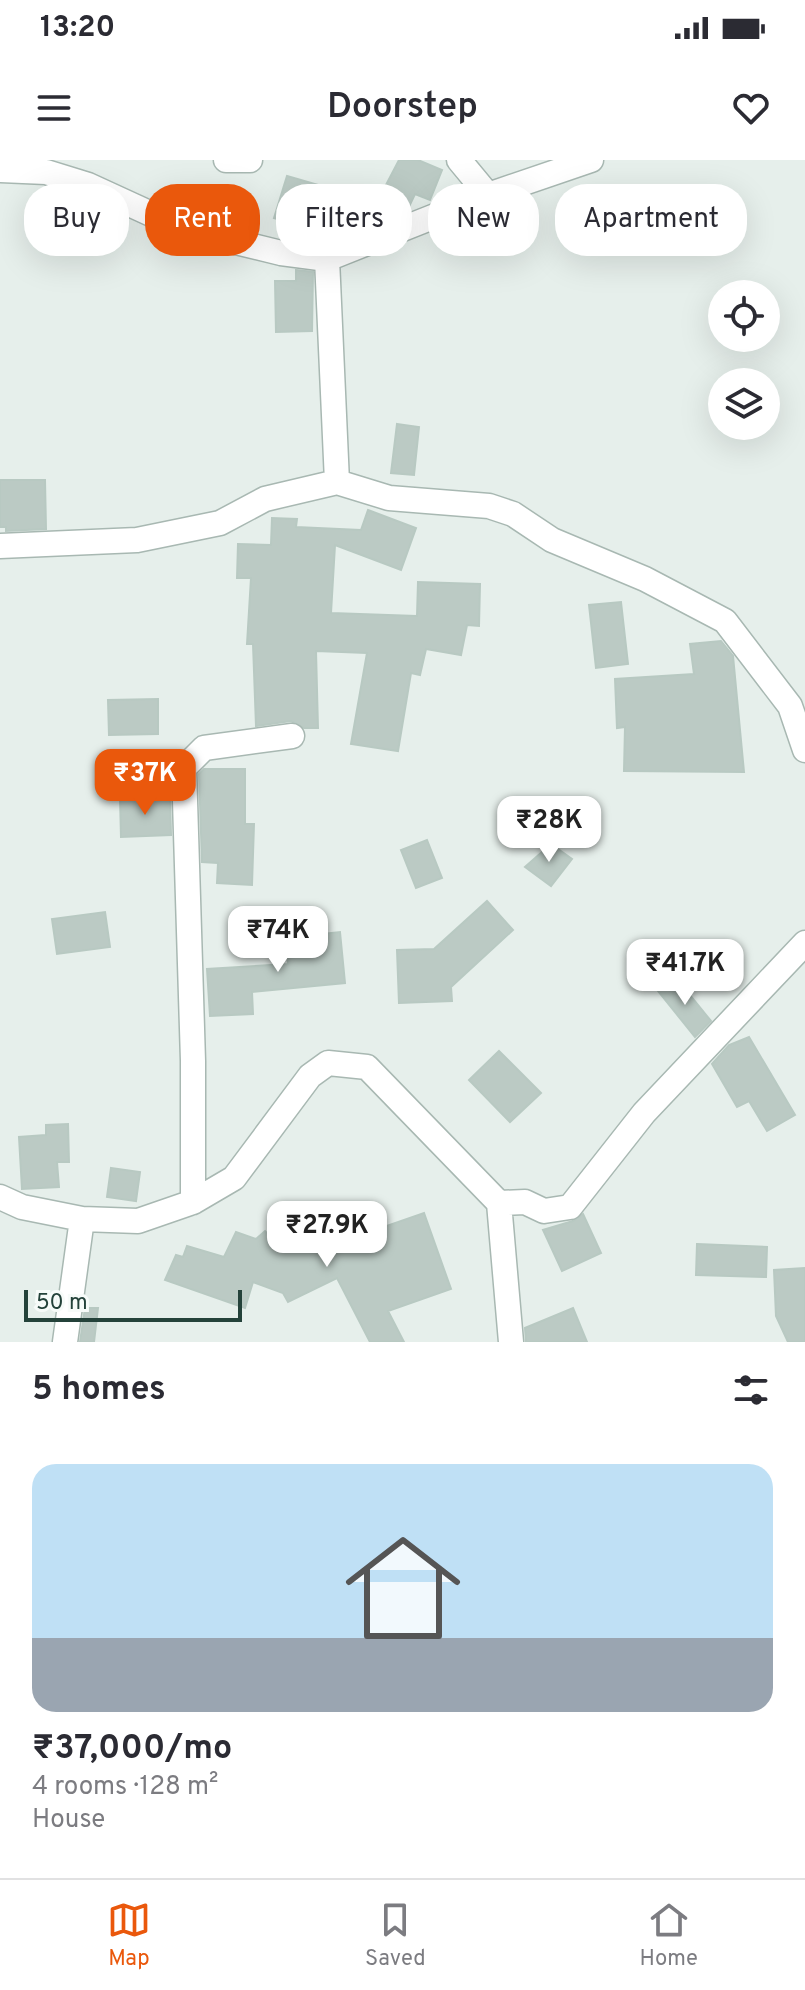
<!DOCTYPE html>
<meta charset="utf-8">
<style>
:root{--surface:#fff;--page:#f2f2f3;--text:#2b2b33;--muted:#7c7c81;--line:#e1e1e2;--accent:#ea580c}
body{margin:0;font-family:Overpass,sans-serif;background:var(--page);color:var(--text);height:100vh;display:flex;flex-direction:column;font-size:30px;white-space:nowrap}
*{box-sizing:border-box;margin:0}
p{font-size:26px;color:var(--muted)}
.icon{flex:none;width:44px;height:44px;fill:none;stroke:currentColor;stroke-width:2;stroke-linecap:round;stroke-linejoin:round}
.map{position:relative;height:1182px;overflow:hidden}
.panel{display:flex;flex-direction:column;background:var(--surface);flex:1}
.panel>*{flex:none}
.hud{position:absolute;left:24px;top:24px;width:758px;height:72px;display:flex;gap:16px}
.tools{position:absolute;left:708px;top:120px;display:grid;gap:16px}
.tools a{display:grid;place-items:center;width:72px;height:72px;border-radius:50%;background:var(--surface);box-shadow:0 8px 32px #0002;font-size:40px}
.scale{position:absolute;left:24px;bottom:20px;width:218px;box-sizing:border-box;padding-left:8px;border:4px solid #24423a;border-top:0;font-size:22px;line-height:28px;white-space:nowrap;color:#24423a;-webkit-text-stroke:6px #f7fbf9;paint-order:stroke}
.price{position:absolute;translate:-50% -68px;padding:0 18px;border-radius:16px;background:#fff;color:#222;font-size:26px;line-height:52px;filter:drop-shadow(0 2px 4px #0008)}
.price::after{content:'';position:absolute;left:50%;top:48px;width:24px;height:18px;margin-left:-12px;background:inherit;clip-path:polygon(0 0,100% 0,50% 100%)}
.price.on{background:var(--accent);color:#fff}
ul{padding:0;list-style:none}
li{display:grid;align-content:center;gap:16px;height:424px;padding:0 32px}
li+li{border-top:2px solid var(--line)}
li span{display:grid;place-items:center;height:248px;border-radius:24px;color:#555}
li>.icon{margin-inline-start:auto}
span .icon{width:144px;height:144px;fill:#fffc;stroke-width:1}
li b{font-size:34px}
h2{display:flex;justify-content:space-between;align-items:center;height:96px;padding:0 32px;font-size:34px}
.tag{padding:0 28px;border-radius:32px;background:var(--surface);box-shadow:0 8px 32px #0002;font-size:28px;line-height:72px}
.tag.on{background:var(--accent);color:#fff}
.status{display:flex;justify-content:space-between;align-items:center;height:56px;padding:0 40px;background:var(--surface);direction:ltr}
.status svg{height:22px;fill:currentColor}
header{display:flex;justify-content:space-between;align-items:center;height:104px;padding:0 32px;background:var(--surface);font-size:36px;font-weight:600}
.menu{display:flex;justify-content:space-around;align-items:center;height:112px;border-top:2px solid var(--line);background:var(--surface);font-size:22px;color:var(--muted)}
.menu a{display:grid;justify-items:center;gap:4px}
.menu .on{color:var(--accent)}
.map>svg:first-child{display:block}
.building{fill:#bbcac4;stroke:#b8c9c2;stroke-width:2}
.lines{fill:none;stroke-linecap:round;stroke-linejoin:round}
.minor-casing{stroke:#a8b8b2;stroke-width:27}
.minor{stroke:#fff;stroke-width:24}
</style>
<div class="status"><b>13:20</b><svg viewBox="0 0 49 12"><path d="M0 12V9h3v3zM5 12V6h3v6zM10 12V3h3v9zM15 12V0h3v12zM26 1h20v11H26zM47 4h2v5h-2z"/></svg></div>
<header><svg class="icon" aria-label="menu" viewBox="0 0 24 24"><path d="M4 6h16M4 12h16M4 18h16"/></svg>Doorstep<svg class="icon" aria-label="heart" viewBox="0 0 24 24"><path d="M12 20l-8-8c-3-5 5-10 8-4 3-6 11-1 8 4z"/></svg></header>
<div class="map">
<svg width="805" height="1182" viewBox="0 0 805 1182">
<rect width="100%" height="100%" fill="#e6efeb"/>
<!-- building -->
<path class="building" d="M399,0H418L442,10L430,40L415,34L407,51L394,56L374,48Z
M287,16L325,27L312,69L274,58Z
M296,110L313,112L312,171L276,172L275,121H296Z
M397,264L419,267L414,315L391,313Z
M0,320H45L46,369L6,371V367H0Z
M368,350L416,368L401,410L335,385L331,453L417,456L418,422L480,424L479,466L467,465L461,495L426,489L420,515L411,513L398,591L351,584L367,493L316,491L318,568H304L291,561L256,566L253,484H247L251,418H237L238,384L271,385L272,358L297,359L296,367L361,370Z
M621,442L628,504L596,508L589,445Z
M721,481L733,496L744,612L624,611L625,567L617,568L615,519L694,514L690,484Z
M158,539V574L109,575L108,540Z
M204,609H245V664H254L252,725L217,723L218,703L202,702L199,614Z
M170,637L171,675L121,677L120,638Z
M427,680L442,718L416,728L401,690Z
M551,684L572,699L551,726L525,707Z
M487,741L513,770L451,827L452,841L399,843L397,790L434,789Z
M105,752L110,787L57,794L52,759Z
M340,772L345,823L252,832L253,854L210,856L207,809L288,804L285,778Z
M676,818L711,861L695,877L658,831Z
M749,877L795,955L767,971L749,941L737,947L712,904L729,885Z
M499,891L541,933L510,962L469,920Z
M68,964L69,1002H57L59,1027L22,1029L19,977L46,975V965Z
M111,1008L140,1012L136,1041L107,1037Z
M327,1051L354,1063L358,1076L424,1053L451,1129L388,1151L404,1182H370L337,1118L288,1142L283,1133L253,1122L245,1148L165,1120L176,1095L183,1097L187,1086L224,1097L236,1072L256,1079L265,1071L283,1089L321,1066Z
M583,1054L601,1093L562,1111L543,1070L573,1061Z
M697,1084L767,1087L766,1117L696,1115Z
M805,1108V1182H788L776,1156L774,1110Z
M85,1148H98L94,1182H80Z
M573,1148L587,1182H526L525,1168Z"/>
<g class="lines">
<!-- minor casing -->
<g class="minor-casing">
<path id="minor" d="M226,0H250
M459,0L488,35
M0,10L46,12L88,25L186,70L281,93L327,99L488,35L591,0
M327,99L337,322
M0,386L137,380L220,363L265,339L337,322L389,338L489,346L513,354L552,380L645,419L725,461L790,546L805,590
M0,1037L22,1047L82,1059L65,1182
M193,1042L234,1018L310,916L328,903L367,907L499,1043L525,1042L544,1051L570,1047L644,953L805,783
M499,1043L511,1182
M82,1059L138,1061L193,1042V901L184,608L204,588L292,576"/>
</g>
<!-- minor -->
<use href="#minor" class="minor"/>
</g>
</svg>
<div class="tools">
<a><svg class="icon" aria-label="locate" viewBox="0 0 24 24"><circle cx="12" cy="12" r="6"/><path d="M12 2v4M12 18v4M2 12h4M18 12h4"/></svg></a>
<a><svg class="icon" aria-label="layers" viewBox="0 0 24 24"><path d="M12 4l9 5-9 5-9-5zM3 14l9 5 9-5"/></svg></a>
</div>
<div class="scale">50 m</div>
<b class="price on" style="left:145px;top:657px">₹37K</b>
<b class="price" style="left:549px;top:704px">₹28K</b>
<b class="price" style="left:278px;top:814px">₹74K</b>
<b class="price" style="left:685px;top:847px">₹41.7K</b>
<b class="price" style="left:327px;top:1109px">₹27.9K</b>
<div class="hud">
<a class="tag">Buy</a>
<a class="tag on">Rent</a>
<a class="tag">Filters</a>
<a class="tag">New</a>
<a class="tag">Apartment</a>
</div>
</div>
<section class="panel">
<h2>5 homes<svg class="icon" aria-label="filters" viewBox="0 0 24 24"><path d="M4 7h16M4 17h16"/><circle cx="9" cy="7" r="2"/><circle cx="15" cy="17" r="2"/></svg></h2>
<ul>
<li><span style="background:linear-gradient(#bfe0f5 70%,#9aa5b1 0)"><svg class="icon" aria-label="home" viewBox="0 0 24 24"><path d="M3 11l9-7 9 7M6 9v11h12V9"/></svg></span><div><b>₹37,000/mo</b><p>4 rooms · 128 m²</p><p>House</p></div></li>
</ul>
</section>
<nav class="menu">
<a class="on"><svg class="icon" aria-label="map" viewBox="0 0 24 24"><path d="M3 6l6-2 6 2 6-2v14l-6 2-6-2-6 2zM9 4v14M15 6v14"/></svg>Map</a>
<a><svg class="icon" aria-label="saved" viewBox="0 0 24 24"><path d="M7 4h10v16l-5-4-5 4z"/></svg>Saved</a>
<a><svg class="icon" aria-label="home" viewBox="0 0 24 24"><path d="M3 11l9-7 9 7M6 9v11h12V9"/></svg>Home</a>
</nav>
